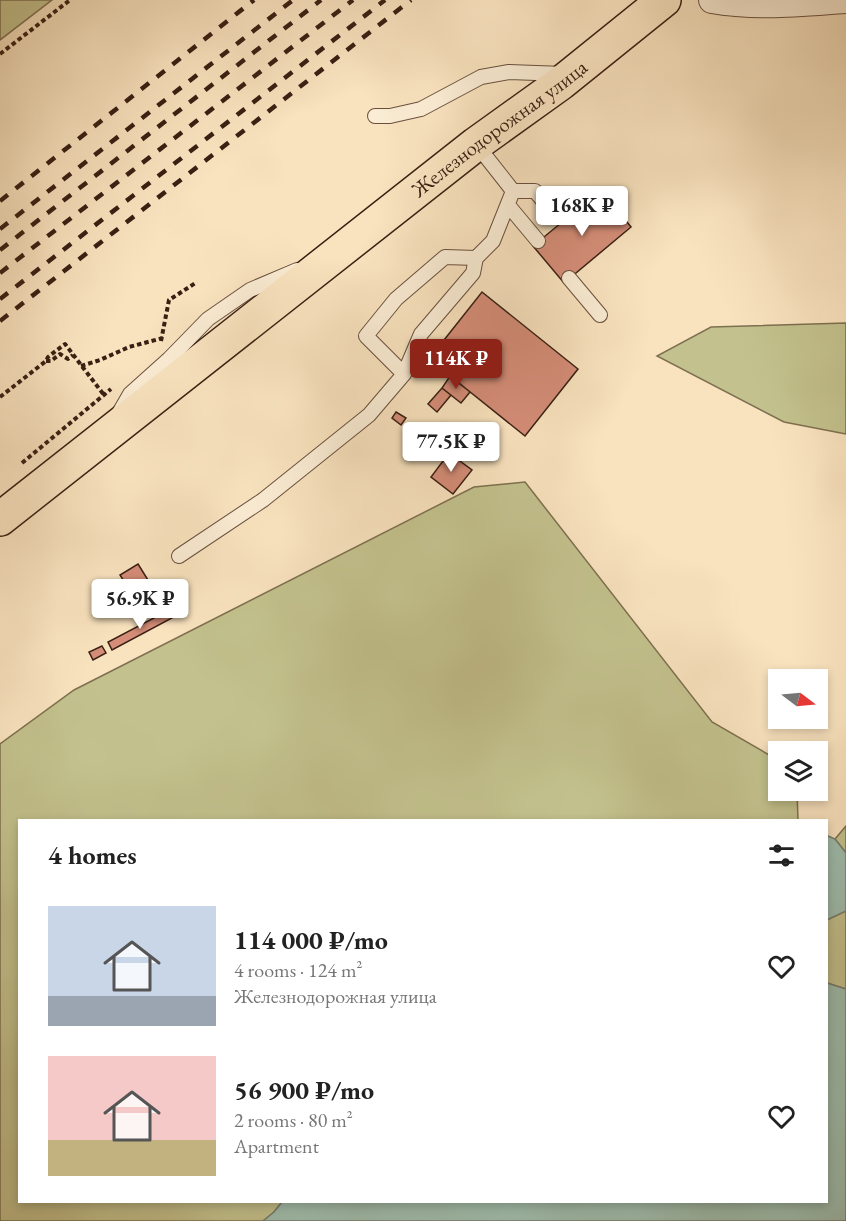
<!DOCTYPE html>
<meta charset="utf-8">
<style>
:root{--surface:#fff;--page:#f2f2f2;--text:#222;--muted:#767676;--accent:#8f2418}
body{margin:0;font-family:"EB Garamond",serif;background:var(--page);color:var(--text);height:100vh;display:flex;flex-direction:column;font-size:22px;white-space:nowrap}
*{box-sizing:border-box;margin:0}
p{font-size:20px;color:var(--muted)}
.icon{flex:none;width:33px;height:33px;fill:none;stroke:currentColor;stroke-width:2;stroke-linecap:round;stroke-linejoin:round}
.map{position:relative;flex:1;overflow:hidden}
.sheet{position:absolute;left:18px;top:819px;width:810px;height:384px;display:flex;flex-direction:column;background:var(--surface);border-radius:0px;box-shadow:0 3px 9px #0003}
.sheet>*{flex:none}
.needle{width:39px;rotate:106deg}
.controls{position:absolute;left:768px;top:669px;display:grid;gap:12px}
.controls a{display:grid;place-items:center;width:60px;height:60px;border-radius:0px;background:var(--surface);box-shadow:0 3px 9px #0003;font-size:30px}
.price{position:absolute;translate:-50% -51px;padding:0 14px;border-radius:6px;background:#fff;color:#222;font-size:20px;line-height:39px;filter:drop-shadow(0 2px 3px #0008)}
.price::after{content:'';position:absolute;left:50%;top:36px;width:18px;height:14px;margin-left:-9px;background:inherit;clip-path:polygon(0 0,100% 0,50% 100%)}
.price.current{background:var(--accent);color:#fff}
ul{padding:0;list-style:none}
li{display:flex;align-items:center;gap:18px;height:150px;padding:0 30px}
li span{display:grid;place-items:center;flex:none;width:168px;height:120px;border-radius:0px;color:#555}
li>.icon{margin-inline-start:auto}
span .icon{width:72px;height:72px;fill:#fffc;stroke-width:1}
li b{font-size:26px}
h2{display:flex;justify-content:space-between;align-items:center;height:72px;padding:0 30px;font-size:26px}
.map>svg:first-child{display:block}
.green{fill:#c3c28e;stroke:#7e7050;stroke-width:1.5}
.water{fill:#9ebeaf;stroke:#767e71;stroke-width:1.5}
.building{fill:#d58d78;stroke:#391f13;stroke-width:1.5}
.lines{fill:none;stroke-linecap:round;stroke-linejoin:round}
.service-casing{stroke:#69503e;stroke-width:16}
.minor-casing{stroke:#69503e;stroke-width:28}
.primary-casing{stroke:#391f13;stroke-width:36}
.path{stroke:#391f13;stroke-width:4;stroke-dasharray:4.5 3;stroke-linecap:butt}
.service{stroke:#fbedd5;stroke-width:14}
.minor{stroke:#fbedd5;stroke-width:26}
.primary{stroke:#f9e3bf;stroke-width:33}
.rail{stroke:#391f13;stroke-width:4.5;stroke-dasharray:10 10;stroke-linecap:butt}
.labels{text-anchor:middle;stroke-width:5;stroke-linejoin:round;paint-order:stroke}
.street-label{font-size:21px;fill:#391f13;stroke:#fbedd5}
</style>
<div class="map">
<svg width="846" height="1221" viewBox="0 0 846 1221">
<rect width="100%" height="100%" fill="#f9e3bf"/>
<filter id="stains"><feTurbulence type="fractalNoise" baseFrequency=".00333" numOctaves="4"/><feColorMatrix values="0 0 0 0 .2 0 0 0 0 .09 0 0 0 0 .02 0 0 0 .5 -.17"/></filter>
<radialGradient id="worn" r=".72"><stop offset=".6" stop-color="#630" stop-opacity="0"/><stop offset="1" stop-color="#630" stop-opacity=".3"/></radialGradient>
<!-- green -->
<path class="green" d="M0,0H52L0,40Z
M846,323V434L784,422L657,356L711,327Z
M525,482L712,722L778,760V790L797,791L798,820H20V1202H282L274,1212L263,1221H0V744L74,690L474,487Z
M846,826V853L835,839Z
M846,911V989L827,983L826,920Z"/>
<!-- water -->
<path class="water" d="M826,835L835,839L846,853V911L827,920Z
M827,983L846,989V1221H263L274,1212L282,1202H826Z"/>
<!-- building -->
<path class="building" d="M601,190L631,227L564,283L533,246Z
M482,292L578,369L525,436L429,359Z
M450,376L470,392L461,403L442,388Z
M442,388L451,395L437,412L428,404Z
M396,412L406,418L401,425L392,418Z
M449,453L472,470L453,494L431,477Z
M138,564L148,580L130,591L120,575Z
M169,610L172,618L112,650L108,642Z
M102,646L106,653L93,660L89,652Z"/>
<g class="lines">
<!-- service casing -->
<g class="service-casing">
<path id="service" d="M375,116H390L421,109L481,77L509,72L564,74
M513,191H535L551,210
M508,205L538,241
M569,278L600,315
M404,374L366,336L396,299L445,257L476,258
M119,413L130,394L169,359L208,319L250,290L297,270
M179,556L263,500L369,415L404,374L421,334L473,273L476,258L493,241L513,191L476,144"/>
</g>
<!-- minor casing -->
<g class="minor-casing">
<path id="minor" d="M712,0C756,8 801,3 846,0"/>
</g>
<!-- primary casing -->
<g class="primary-casing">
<g id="primary">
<path id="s1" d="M0,519L476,144L561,83L664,0"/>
</g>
</g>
<!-- path -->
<path class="path" d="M0,54L70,0
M161,341L169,300L197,282
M46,361H51L60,354L68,359L73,355
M81,366L100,360L129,347L163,338
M0,397L46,361L48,357L65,344L104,395
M22,463L111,389"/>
<!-- service -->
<use href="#service" class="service"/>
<!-- minor -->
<use href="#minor" class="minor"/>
<!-- primary -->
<use href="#primary" class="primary"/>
<!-- rail -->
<path class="rail" d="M0,201L254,0
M0,229L293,0
M0,250L321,0
M0,273L353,0
M0,299L385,0
M0,321L411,0"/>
</g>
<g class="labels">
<!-- street labels -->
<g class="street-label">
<text dy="7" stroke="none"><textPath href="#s1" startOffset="634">Железнодорожная улица</textPath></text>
</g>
</g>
<rect width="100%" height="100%" filter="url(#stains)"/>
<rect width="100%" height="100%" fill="url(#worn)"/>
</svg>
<div class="controls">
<a><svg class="needle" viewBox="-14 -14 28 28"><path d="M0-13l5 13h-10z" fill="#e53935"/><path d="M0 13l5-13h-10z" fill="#767676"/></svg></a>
<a><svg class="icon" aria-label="layers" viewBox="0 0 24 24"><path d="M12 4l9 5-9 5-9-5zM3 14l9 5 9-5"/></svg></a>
</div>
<b class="price" style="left:582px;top:237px">168K ₽</b>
<b class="price current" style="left:456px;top:390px">114K ₽</b>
<b class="price" style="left:451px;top:473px">77.5K ₽</b>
<b class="price" style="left:140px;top:630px">56.9K ₽</b>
<section class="sheet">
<h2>4 homes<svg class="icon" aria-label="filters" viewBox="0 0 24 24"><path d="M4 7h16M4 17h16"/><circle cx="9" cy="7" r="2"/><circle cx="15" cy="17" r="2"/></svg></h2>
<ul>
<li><span style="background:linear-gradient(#c9d6e8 75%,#9aa5b1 0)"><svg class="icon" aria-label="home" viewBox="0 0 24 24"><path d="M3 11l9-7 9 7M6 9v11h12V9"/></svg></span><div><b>114 000 ₽/mo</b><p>4 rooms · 124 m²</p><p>Железнодорожная улица</p></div><svg class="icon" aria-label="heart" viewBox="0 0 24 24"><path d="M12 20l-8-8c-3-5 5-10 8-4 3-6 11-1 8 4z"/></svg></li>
<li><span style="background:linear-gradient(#f6c9c9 70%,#c2b280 0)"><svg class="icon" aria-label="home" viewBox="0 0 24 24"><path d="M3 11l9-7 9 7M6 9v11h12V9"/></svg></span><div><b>56 900 ₽/mo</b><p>2 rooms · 80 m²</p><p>Apartment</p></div><svg class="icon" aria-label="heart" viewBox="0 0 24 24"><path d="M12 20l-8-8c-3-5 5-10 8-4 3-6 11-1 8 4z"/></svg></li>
</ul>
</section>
</div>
